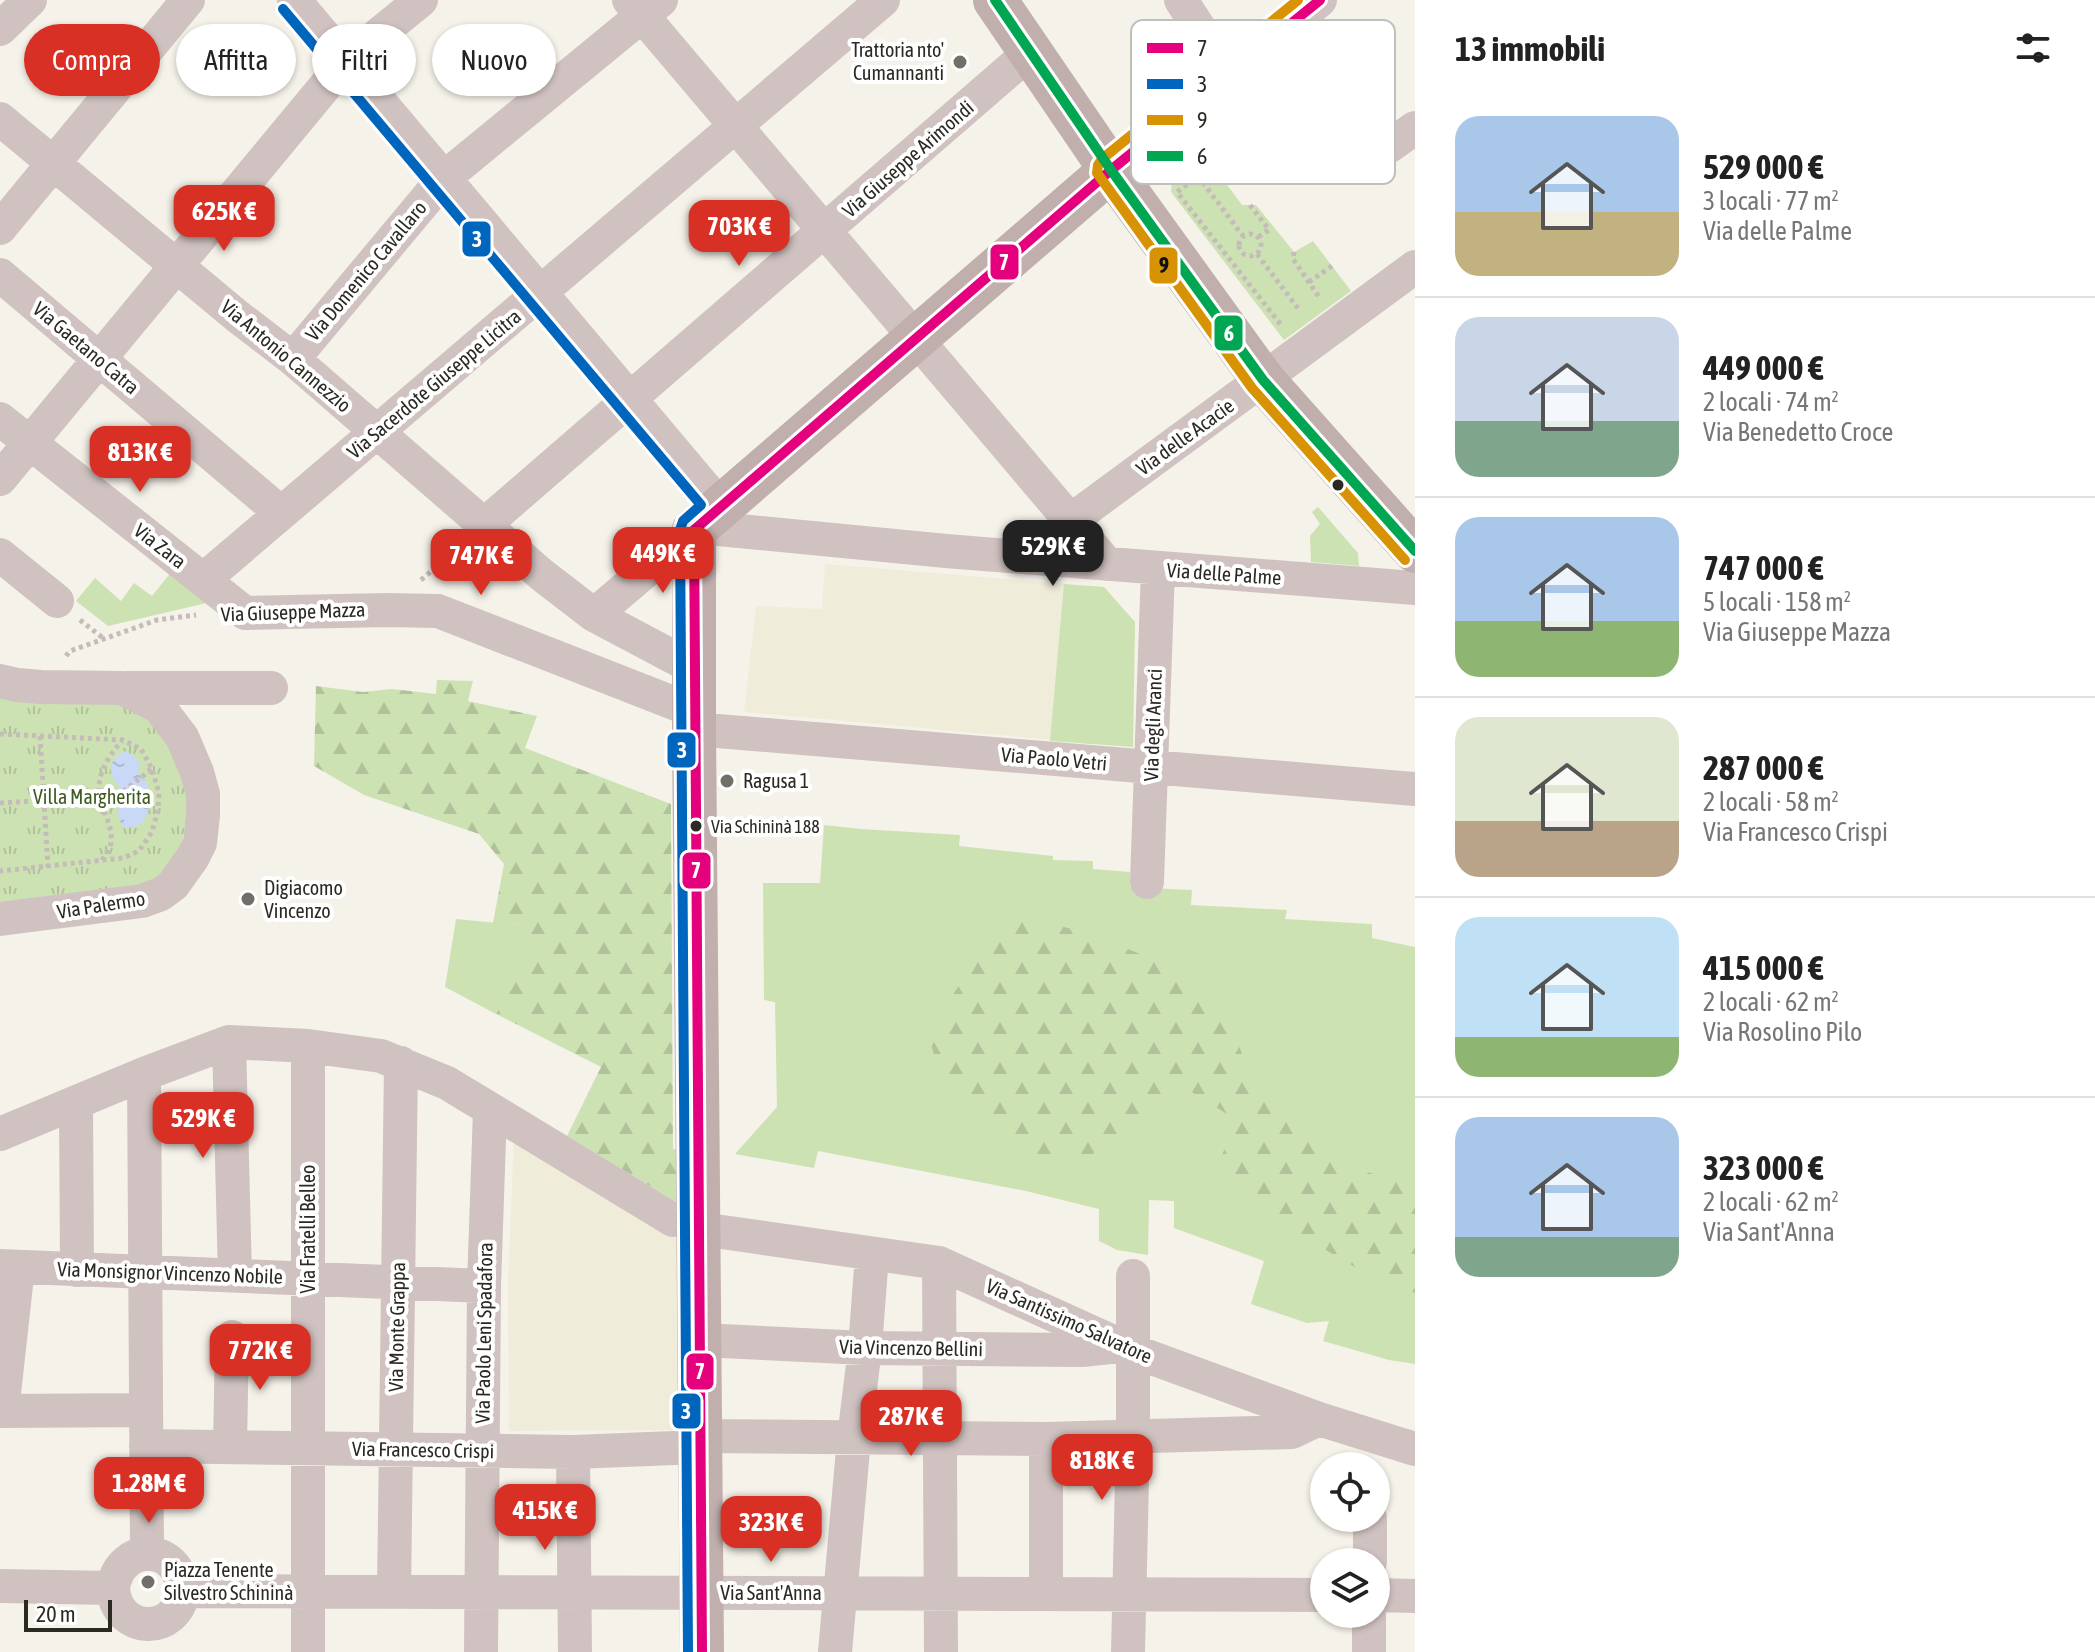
<!DOCTYPE html>
<html lang="it">
<meta charset="utf-8">
<style>
:root{--surface:#fff;--page:#f6f6f6;--text:#222;--muted:#767676;--line:#e0e0e0;--accent:#d93025}
body{margin:0;font-family:"Asap Condensed",sans-serif;background:var(--page);color:var(--text);height:100vh;display:flex;flex-direction:column;font-size:30px;white-space:nowrap}
*{box-sizing:border-box;margin:0}
p{font-size:26px;color:var(--muted)}
.icon{flex:none;width:44px;height:44px;fill:none;stroke:currentColor;stroke-width:2;stroke-linecap:round;stroke-linejoin:round}
.map{position:relative;flex:1;overflow:hidden}
.details{display:flex;flex-direction:column;background:var(--surface);width:680px}
.details>*{flex:none}
.hud{position:absolute;left:24px;top:24px;width:760px;height:72px;display:flex;gap:16px}
.buttons{position:absolute;left:1310px;top:1452px;display:grid;gap:16px}
.buttons a{display:grid;place-items:center;width:80px;height:80px;border-radius:50%;background:var(--surface);box-shadow:0 2px 6px #0004;font-size:40px}
.scale{position:absolute;left:24px;bottom:20px;width:88px;box-sizing:border-box;padding-left:8px;border:4px solid #2a2922;border-top:0;font-size:22px;line-height:28px;white-space:nowrap;color:#2a2922;-webkit-text-stroke:6px #fff;paint-order:stroke}
.price{position:absolute;translate:-50% -68px;padding:0 18px;border-radius:16px;background:var(--accent);color:#fff;font-size:26px;line-height:52px;filter:drop-shadow(0 2px 4px #0008)}
.price::after{content:'';position:absolute;left:50%;top:48px;width:24px;height:18px;margin-left:-12px;background:inherit;clip-path:polygon(0 0,100% 0,50% 100%)}
.price.on{background:#222;color:#fff}
ul{padding:0;list-style:none}
li{display:flex;align-items:center;gap:24px;height:200px;padding:0 40px}
li+li{border-top:2px solid var(--line)}
li span{display:grid;place-items:center;flex:none;width:224px;height:160px;border-radius:24px;color:#555}
li>.icon{margin-inline-start:auto}
span .icon{width:96px;height:96px;fill:#fffc;stroke-width:1}
li b{font-size:34px}
h2{display:flex;justify-content:space-between;align-items:center;height:96px;padding:0 40px;font-size:34px}
.pill{padding:0 28px;border-radius:36px;background:var(--surface);box-shadow:0 2px 6px #0004;font-size:28px;line-height:72px}
.pill.on{background:var(--accent);color:#fff}
main{display:flex;flex:1;min-height:0}
.map>svg:first-child{display:block}
.built{fill:#f0ecda}
.green{fill:#cde2b3}
.forest{fill:url(#forest-firs)}
.park{fill:url(#park-tufts)}
.water{fill:url(#water-ripples)}
.lines{fill:none;stroke-linecap:round;stroke-linejoin:round}
.path{stroke:#c5bcb9;stroke-width:5;stroke-dasharray:4 4;stroke-linecap:butt}
.minor{stroke:#d0c2c0;stroke-width:34}
.major{stroke:#c1afae;stroke-width:44}
.bus-1-casing{stroke:#fff;stroke-width:16}
.bus-2-casing{stroke:#fff;stroke-width:16}
.bus-3-casing{stroke:#fff;stroke-width:16}
.bus-4-casing{stroke:#fff;stroke-width:16}
.bus-1{stroke:#e5007d;stroke-width:10}
.bus-2{stroke:#0065bd;stroke-width:10}
.bus-3{stroke:#d89305;stroke-width:10}
.bus-4{stroke:#00a651;stroke-width:10}
.poi-dot{fill:#716f68;stroke:#fff;stroke-width:3}
.bus-dot{fill:#2a2922;stroke:#fff;stroke-width:3}
.labels{text-anchor:middle;stroke-width:8;stroke-linejoin:round;paint-order:stroke}
.bus-label{font-size:18px;fill:#2a2922;stroke:#fff;text-anchor:start}
.poi-label{font-size:20px;fill:#2a2922;stroke:#fff;text-anchor:start}
.street-label{font-size:20px;fill:#2a2922;stroke:#fff}
.park-label{font-size:20px;fill:#3f5a21;stroke:#fff}
.key{fill:#fff;stroke:#bfbfbd;stroke-width:2}
.key-label{font-size:22px;fill:#2a2922}
.line-badge{stroke:#fff;stroke-width:3}
.badge-label{font-size:22px;text-anchor:middle;font-weight:bold;fill:#fff}
.pale-badge-label{font-size:22px;text-anchor:middle;font-weight:bold;fill:#111}
</style>
<main>
<div class="map">
<svg width="1415" height="1652" viewBox="0 0 1415 1652">
<defs>
<pattern id="forest-firs" width="22" height="20" patternUnits="userSpaceOnUse" patternTransform="scale(2)"><rect width="22" height="20" fill="#cde2b3"/><path d="M5 1l3.5 6h-7zM16 11l3.5 6h-7z" fill="#b0c29a"/></pattern>
<pattern id="park-tufts" width="24" height="20" patternUnits="userSpaceOnUse" patternTransform="scale(2)"><rect width="24" height="20" fill="#cde2b3"/><path d="M3 7l-1-3M5 7V3M7 7l1-3M15 17l-1-3M17 17v-4M19 17l1-3" fill="none" stroke="#b0c29a"/></pattern>
<pattern id="water-ripples" width="26" height="14" patternUnits="userSpaceOnUse" patternTransform="scale(2)"><rect width="26" height="14" fill="#c8d8f6"/><path d="M2 4q2-2 4 0t4 0M15 11q2-2 4 0t4 0" fill="none" stroke="#acb9d3"/></pattern>
</defs>
<rect width="100%" height="100%" fill="#f5f2e9"/>
<!-- built -->
<path class="built" d="M825,564L1104,587L1135,622L1133,747L744,712L756,606L822,609Z
M514,1137L678,1236V1430L509,1431L508,1283Z"/>
<!-- green -->
<path class="green" d="M1193,139L1242,205H1256L1294,252L1313,241L1351,291L1284,340L1171,192L1174,155Z
M1318,507L1358,553L1359,566L1311,562L1310,536L1320,524L1312,512Z
M172,571L211,602L108,626L76,601L95,578L121,601L134,583L152,596Z
M1064,584L1104,587L1135,622L1133,747L1050,741Z
M824,825L861,829L960,835L959,846L1053,856V860L1093,861V869L1130,872V887L1192,890L1191,905L1287,910L1285,919L1372,924V938L1415,947V1364L1389,1360L1323,1341L1329,1321L1307,1323L1251,1304L1264,1261L1174,1228V1201L1149,1200L1148,1255L1117,1250L1099,1241V1209L1026,1191L818,1151L814,1168L735,1154L777,1107L775,1002L764,1000L763,883H820Z
M456,919L519,925L532,953L496,1014L445,987Z"/>
<!-- forest -->
<path class="forest" d="M437,680L473,681L468,701L537,716L525,748L671,804L673,1149L681,1150V1205L567,1136L601,1067L496,1014L531,953L519,925L493,923L504,864L479,834L364,795L314,766L316,686L363,692L392,689L436,694Z
M1007,913L1080,931L1167,964L1229,1020L1251,1077L1348,1166L1415,1187V1293L1365,1273L1288,1228L1218,1167L1235,1119L1190,1091L1138,1130L1085,1158H1034L978,1118L940,1074L929,1038L954,993Z"/>
<!-- park -->
<path class="park" d="M0,696L112,701L138,711L153,724L167,742L186,788L188,811L182,844L168,867L147,884L0,902Z"/>
<!-- water -->
<path class="water" d="M126,751C135,756 142,760 138,771L143,780L146,781C153,801 151,829 124,828L121,824L118,813L120,798L119,786C106,774 109,757 126,751Z"/>
<g class="lines">
<!-- path -->
<path class="path" d="M1213,166L1177,192L1281,325
M1198,176L1243,236
M1250,205L1269,230L1258,237
M1239 245a11 11 0 1 1 22 0a11 11 0 1 1-22 0Z
M1294,252L1293,259L1319,297L1318,298
M1257,254L1300,311
M1309,282L1332,266
M421,580L462,545
M80,620L103,638
M66,656L70,651L157,620L196,615
M0,734L123,740L141,749L152,769L159,793L158,810L152,832L139,851L123,858L0,871
M40,736L48,867
M0,803L99,797
M104,806L152,769
M102,860C105,855 110,848 111,843C113,828 104,813 100,799C95,777 108,756 122,741"/>
<!-- minor -->
<path class="minor" d="M294,0L721,507
M629,0L1107,564
M1181,0L1228,73
M0,29L30,0
M0,119L237,316L293,359L542,575L594,615L694,668
M1378,154L1415,128
M1111,170L1320,0
M0,228L188,0
M0,275L281,513
M293,359L444,178L661,0
M0,419L245,613L387,610L438,611L694,711
M0,479L346,61L421,0
M1070,521L1415,267
M484,525L1029,53
M698,527L946,551L1415,588
M0,555L57,601
M203,580L883,0
M594,615L694,530
M0,681L17,685L41,687L122,688L159,707L182,737L197,772L203,794V815L200,843L193,857L173,885L161,894L142,901L0,919
M127,688H271
M694,729L1415,789
M1147,882L1158,569
M229,1042L235,1276
M308,1046V1652
M144,1074L147,1554
M76,1103L77,1270
M0,1134L144,1074L229,1042L308,1046L381,1056L447,1083L673,1220
M715,1231L939,1263L1133,1351L1319,1419L1415,1449
M939,1263L941,1652
M0,1266L484,1286
M700,1340L865,1348L1082,1350L1119,1346
M0,1411L145,1410
M2,1411L18,1267
M701,1436L1046,1439L1292,1432L1319,1419
M146,1446L573,1452L700,1447
M230,1447L232,1337
M573,1452L575,1652
M701,1519L791,1524
M1370,1562V1518
M0,1586L113,1588C120,1541 180,1543 183,1591L1324,1595
M113,1588C116,1634 177,1637 183,1591
M394,1592L401,1063
M1046,1594V1439
M1376,1595L1415,1596
M481,1652L484,1286L490,1110
M835,1652L854,1438L865,1348L872,1254
M1128,1652L1133,1437V1276
M1369,1652V1614"/>
<!-- major -->
<path class="major" d="M995,0L1111,170L1263,380L1415,551
M702,1652L694,729V530L1111,170"/>
<!-- bus-1 casing -->
<g class="bus-1-casing">
<path id="bus-1" d="M694,530L702,1652
M694,530L1111,170L1320,0"/>
</g>
<!-- bus-2 casing -->
<g class="bus-2-casing">
<path id="bus-2" d="M283,9L701,505L683,521L680,530L688,1652"/>
</g>
<!-- bus-3 casing -->
<g class="bus-3-casing">
<path id="bus-3" d="M1298,0L1102,159L1098,165L1097,173L1252,388L1405,560"/>
</g>
<!-- bus-4 casing -->
<g class="bus-4-casing">
<path id="bus-4" d="M995,0L1111,170L1263,380L1415,551"/>
</g>
<!-- bus-1 -->
<use href="#bus-1" class="bus-1"/>
<!-- bus-2 -->
<use href="#bus-2" class="bus-2"/>
<!-- bus-3 -->
<use href="#bus-3" class="bus-3"/>
<!-- bus-4 -->
<use href="#bus-4" class="bus-4"/>
</g>
<!-- markers -->
<g class="poi-dot">
<circle cx="960" cy="62" r="8"/>
<circle cx="727" cy="781" r="8"/>
<circle cx="248" cy="899" r="8"/>
<circle cx="148" cy="1582" r="8"/>
</g>
<g class="bus-dot">
<circle cx="1338" cy="485" r="7"/>
<circle cx="696" cy="826" r="7"/>
</g>
<g class="labels">
<!-- bus labels -->
<g class="bus-label">
<text x="711" y="833">Via Schininà 188</text>
</g>
<!-- poi labels -->
<g class="poi-label">
<text x="944" y="57" text-anchor="end">Trattoria nto'<tspan x="944" dy="23">Cumannanti</tspan></text>
<text x="743" y="788">Ragusa 1</text>
<text x="264" y="895">Digiacomo<tspan x="264" dy="23">Vincenzo</tspan></text>
<text x="164" y="1577">Piazza Tenente<tspan x="164" dy="23">Silvestro Schininà</tspan></text>
</g>
<!-- street labels -->
<g class="street-label">
<text transform="translate(908 159) rotate(-41)" y="7">Via Giuseppe Arimondi</text>
<text transform="translate(366 271) rotate(-50)" y="7">Via Domenico Cavallaro</text>
<text transform="translate(86 348) rotate(40)" y="7">Via Gaetano Catra</text>
<text transform="translate(286 356) rotate(40)" y="7">Via Antonio Cannezzio</text>
<text transform="translate(434 384) rotate(-40)" y="7">Via Sacerdote Giuseppe Licitra</text>
<text transform="translate(1185 437) rotate(-36)" y="7">Via delle Acacie</text>
<text transform="translate(160 546) rotate(38)" y="7">Via Zara</text>
<text transform="translate(1224 574) rotate(4)" y="7">Via delle Palme</text>
<text transform="translate(293 612) rotate(-2)" y="7">Via Giuseppe Mazza</text>
<text transform="translate(1153 725) rotate(-88)" y="7">Via degli Aranci</text>
<text transform="translate(1054 759) rotate(5)" y="7">Via Paolo Vetri</text>
<text transform="translate(101 905) rotate(-9)" y="7">Via Palermo</text>
<text transform="translate(308 1229) rotate(-90)" y="7">Via Fratelli Belleo</text>
<text transform="translate(170 1273) rotate(2)" y="7">Via Monsignor Vincenzo Nobile</text>
<text transform="translate(1069 1321) rotate(24)" y="7">Via Santissimo Salvatore</text>
<text transform="translate(397 1327) rotate(-89)" y="7">Via Monte Grappa</text>
<text transform="translate(484 1333) rotate(-89)" y="7">Via Paolo Leni Spadafora</text>
<text transform="translate(911 1348) rotate(1)" y="7">Via Vincenzo Bellini</text>
<text transform="translate(423 1450) rotate(1)" y="7">Via Francesco Crispi</text>
<text x="771" y="1600">Via Sant'Anna</text>
</g>
<!-- park labels -->
<g class="park-label">
<text x="92" y="804">Villa Margherita</text>
</g>
</g>
<!-- legend -->
<rect x="1131" y="20" width="264" height="164" rx="12" class="key"/>
<rect x="1147" y="43" width="36" height="10" fill="#e5007d"/>
<rect x="1147" y="79" width="36" height="10" fill="#0065bd"/>
<rect x="1147" y="115" width="36" height="10" fill="#d89305"/>
<rect x="1147" y="151" width="36" height="10" fill="#00a651"/>
<g class="key-label">
<text x="1197" y="56">7</text>
<text x="1197" y="92">3</text>
<text x="1197" y="128">9</text>
<text x="1197" y="164">6</text>
</g>
<g class="line-badge">
<rect x="461" y="220" width="31" height="38" rx="8" fill="#0065bd"/>
<rect x="989" y="243" width="31" height="38" rx="8" fill="#e5007d"/>
<rect x="1148" y="246" width="31" height="39" rx="8" fill="#d89305"/>
<rect x="1213" y="314" width="31" height="38" rx="8" fill="#00a651"/>
<rect x="666" y="731" width="31" height="38" rx="8" fill="#0065bd"/>
<rect x="681" y="851" width="31" height="39" rx="8" fill="#e5007d"/>
<rect x="685" y="1352" width="30" height="39" rx="8" fill="#e5007d"/>
<rect x="671" y="1392" width="31" height="38" rx="8" fill="#0065bd"/>
</g>
<g class="badge-label">
<text x="477" y="247">3</text>
<text x="1004" y="270">7</text>
<text x="1229" y="341">6</text>
<text x="682" y="758">3</text>
<text x="696" y="878">7</text>
<text x="700" y="1379">7</text>
<text x="686" y="1419">3</text>
</g>
<g class="pale-badge-label">
<text x="1164" y="273">9</text>
</g>
</svg>
<div class="buttons">
<a><svg class="icon" aria-label="locate" viewBox="0 0 24 24"><circle cx="12" cy="12" r="6"/><path d="M12 2v4M12 18v4M2 12h4M18 12h4"/></svg></a>
<a><svg class="icon" aria-label="layers" viewBox="0 0 24 24"><path d="M12 4l9 5-9 5-9-5zM3 14l9 5 9-5"/></svg></a>
</div>
<div class="scale">20 m</div>
<b class="price" style="left:224px;top:253px">625K €</b>
<b class="price" style="left:739px;top:268px">703K €</b>
<b class="price" style="left:140px;top:494px">813K €</b>
<b class="price on" style="left:1053px;top:588px">529K €</b>
<b class="price" style="left:663px;top:595px">449K €</b>
<b class="price" style="left:481px;top:597px">747K €</b>
<b class="price" style="left:203px;top:1160px">529K €</b>
<b class="price" style="left:260px;top:1392px">772K €</b>
<b class="price" style="left:911px;top:1458px">287K €</b>
<b class="price" style="left:1102px;top:1502px">818K €</b>
<b class="price" style="left:149px;top:1525px">1.28M €</b>
<b class="price" style="left:545px;top:1552px">415K €</b>
<b class="price" style="left:771px;top:1564px">323K €</b>
<div class="hud">
<a class="pill on">Compra</a>
<a class="pill">Affitta</a>
<a class="pill">Filtri</a>
<a class="pill">Nuovo</a>
</div>
</div>
<section class="details">
<h2>13 immobili<svg class="icon" aria-label="filters" viewBox="0 0 24 24"><path d="M4 7h16M4 17h16"/><circle cx="9" cy="7" r="2"/><circle cx="15" cy="17" r="2"/></svg></h2>
<ul>
<li><span style="background:linear-gradient(#a9c7e8 60%,#c2b280 0)"><svg class="icon" aria-label="home" viewBox="0 0 24 24"><path d="M3 11l9-7 9 7M6 9v11h12V9"/></svg></span><div><b>529 000 €</b><p>3 locali · 77 m²</p><p>Via delle Palme</p></div></li>
<li><span style="background:linear-gradient(#c9d6e8 65%,#7fa58c 0)"><svg class="icon" aria-label="home" viewBox="0 0 24 24"><path d="M3 11l9-7 9 7M6 9v11h12V9"/></svg></span><div><b>449 000 €</b><p>2 locali · 74 m²</p><p>Via Benedetto Croce</p></div></li>
<li><span style="background:linear-gradient(#a9c7e8 65%,#8fb573 0)"><svg class="icon" aria-label="home" viewBox="0 0 24 24"><path d="M3 11l9-7 9 7M6 9v11h12V9"/></svg></span><div><b>747 000 €</b><p>5 locali · 158 m²</p><p>Via Giuseppe Mazza</p></div></li>
<li><span style="background:linear-gradient(#dfe7d0 65%,#b9a48a 0)"><svg class="icon" aria-label="home" viewBox="0 0 24 24"><path d="M3 11l9-7 9 7M6 9v11h12V9"/></svg></span><div><b>287 000 €</b><p>2 locali · 58 m²</p><p>Via Francesco Crispi</p></div></li>
<li><span style="background:linear-gradient(#bfe0f5 75%,#8fb573 0)"><svg class="icon" aria-label="home" viewBox="0 0 24 24"><path d="M3 11l9-7 9 7M6 9v11h12V9"/></svg></span><div><b>415 000 €</b><p>2 locali · 62 m²</p><p>Via Rosolino Pilo</p></div></li>
<li><span style="background:linear-gradient(#a9c7e8 75%,#7fa58c 0)"><svg class="icon" aria-label="home" viewBox="0 0 24 24"><path d="M3 11l9-7 9 7M6 9v11h12V9"/></svg></span><div><b>323 000 €</b><p>2 locali · 62 m²</p><p>Via Sant'Anna</p></div></li>
</ul>
</section>
</main>
